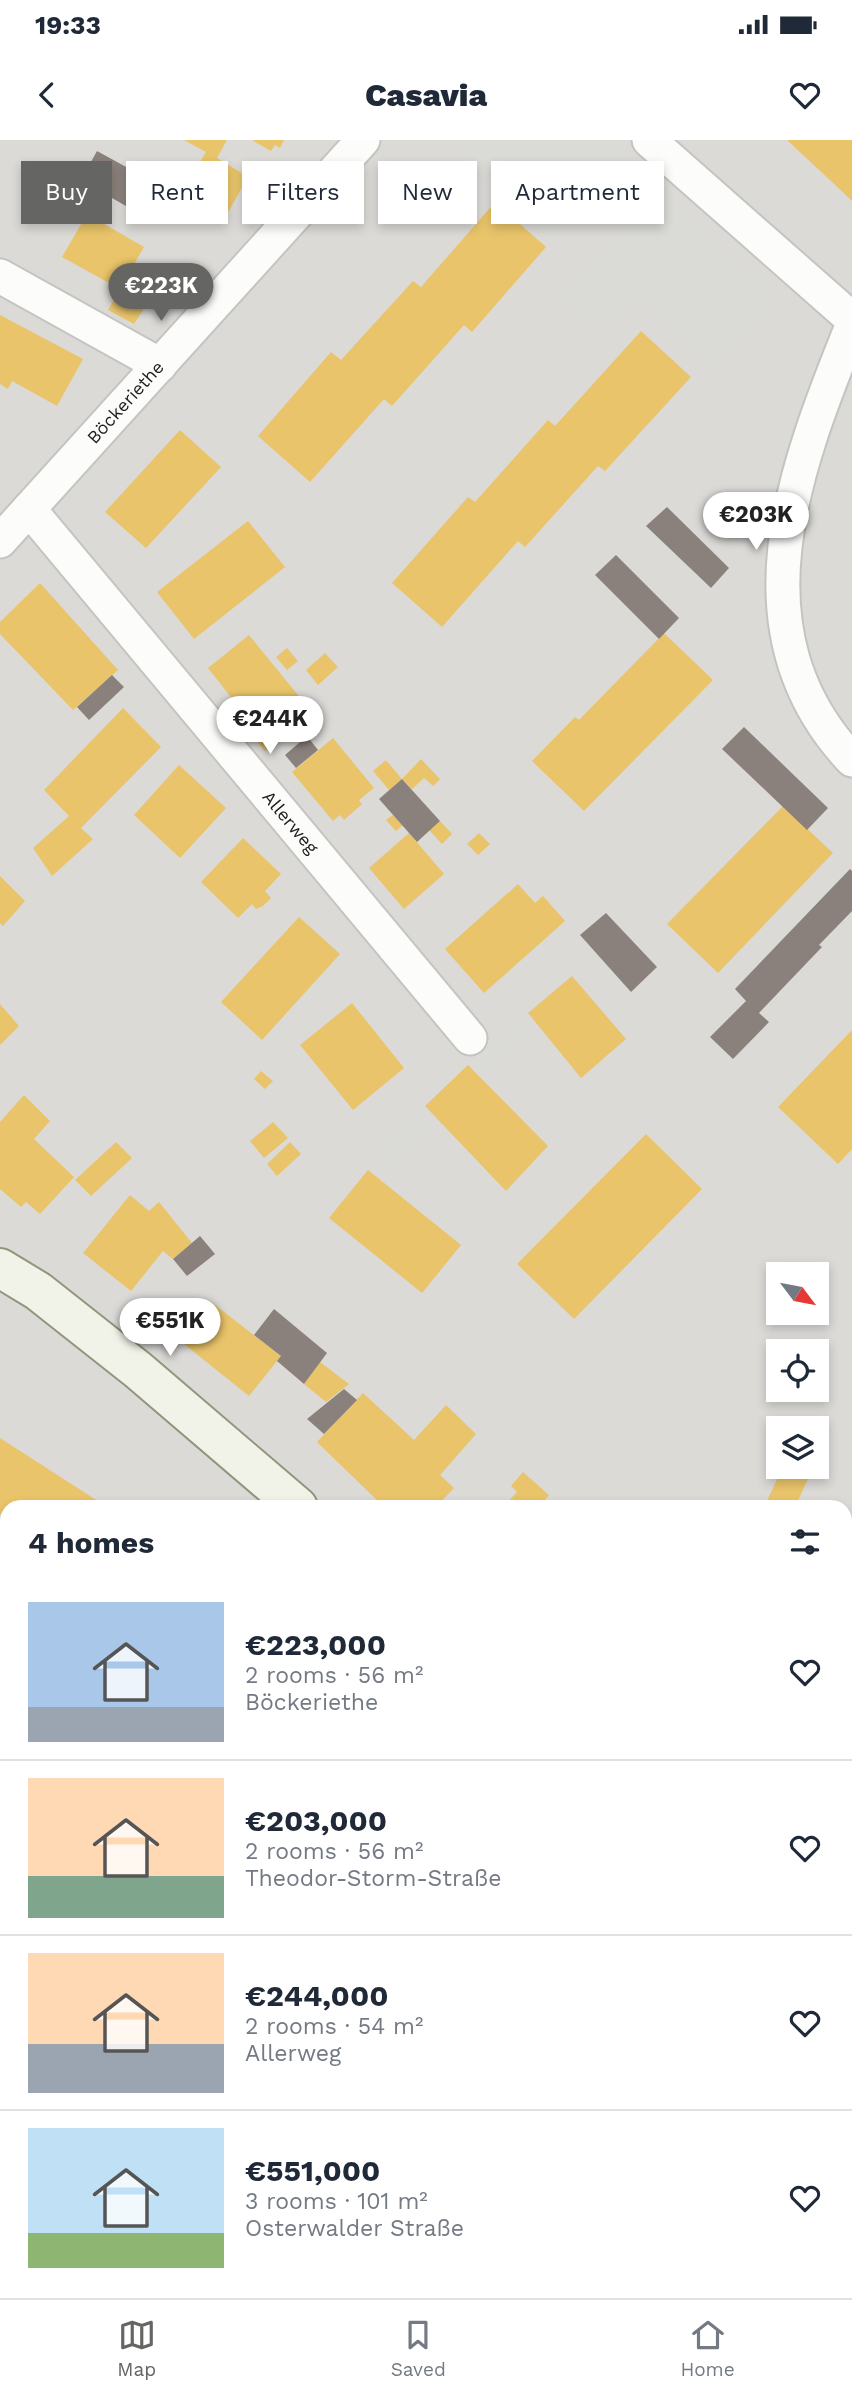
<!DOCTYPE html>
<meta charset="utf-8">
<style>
:root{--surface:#fff;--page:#f6f6f7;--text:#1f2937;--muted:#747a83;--line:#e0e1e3;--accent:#656563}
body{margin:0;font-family:"Work Sans",sans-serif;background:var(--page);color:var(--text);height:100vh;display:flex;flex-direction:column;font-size:26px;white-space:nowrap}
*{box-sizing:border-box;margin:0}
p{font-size:23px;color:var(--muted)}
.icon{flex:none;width:38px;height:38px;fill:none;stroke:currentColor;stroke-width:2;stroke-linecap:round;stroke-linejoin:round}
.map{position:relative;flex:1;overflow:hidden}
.side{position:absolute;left:0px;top:1360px;width:852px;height:800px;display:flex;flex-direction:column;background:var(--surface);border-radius:21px 21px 0 0;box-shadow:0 4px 10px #0003}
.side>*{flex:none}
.guide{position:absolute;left:21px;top:21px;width:810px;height:63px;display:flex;gap:14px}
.needle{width:46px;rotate:122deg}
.tools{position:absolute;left:766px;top:1122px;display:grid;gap:14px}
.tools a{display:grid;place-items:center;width:63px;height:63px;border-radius:0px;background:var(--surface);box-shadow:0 4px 10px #0003;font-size:35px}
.price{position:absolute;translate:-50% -60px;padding:0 16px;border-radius:24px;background:#fff;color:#222;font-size:23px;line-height:46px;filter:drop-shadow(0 2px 4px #0008)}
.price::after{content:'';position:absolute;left:50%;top:42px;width:21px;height:16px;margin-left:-10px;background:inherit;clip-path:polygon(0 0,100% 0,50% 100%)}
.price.on{background:var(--accent);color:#fff}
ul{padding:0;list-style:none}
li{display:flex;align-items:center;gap:21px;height:175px;padding:0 28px}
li+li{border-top:2px solid var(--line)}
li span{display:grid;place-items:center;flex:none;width:196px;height:140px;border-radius:0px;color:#555}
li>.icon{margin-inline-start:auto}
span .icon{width:84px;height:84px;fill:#fffc;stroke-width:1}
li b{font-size:30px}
h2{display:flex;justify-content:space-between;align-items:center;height:84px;padding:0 28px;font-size:30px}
.chip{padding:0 24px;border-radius:0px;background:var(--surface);box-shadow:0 4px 10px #0003;font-size:24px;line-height:63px}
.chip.on{background:var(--accent);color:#fff}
.status{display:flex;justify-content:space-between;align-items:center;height:49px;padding:0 35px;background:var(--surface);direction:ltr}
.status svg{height:19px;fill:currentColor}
header{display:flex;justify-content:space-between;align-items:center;height:91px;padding:0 28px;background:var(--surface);font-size:32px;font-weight:800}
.tabs{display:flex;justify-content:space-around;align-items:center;height:98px;border-top:2px solid var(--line);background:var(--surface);font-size:19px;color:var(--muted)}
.tabs a{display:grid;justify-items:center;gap:4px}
.tabs .on{color:var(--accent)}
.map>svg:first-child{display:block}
.residential{fill:#dbdad7;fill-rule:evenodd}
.parking{fill:#dadad7}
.homes{fill:#e9c46a}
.industry{fill:#8a817c}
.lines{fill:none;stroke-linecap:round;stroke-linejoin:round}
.lane-casing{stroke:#c4c4c1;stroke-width:19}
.street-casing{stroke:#c4c4c1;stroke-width:37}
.secondary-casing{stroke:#90967c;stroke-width:42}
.lane{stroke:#fcfcfb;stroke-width:16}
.street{stroke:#fcfcfb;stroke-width:33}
.secondary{stroke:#f1f3e9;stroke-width:38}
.labels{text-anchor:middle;stroke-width:7;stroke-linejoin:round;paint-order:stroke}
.street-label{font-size:18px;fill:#1d1d1d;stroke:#fff}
</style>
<div class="status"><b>19:33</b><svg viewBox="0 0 49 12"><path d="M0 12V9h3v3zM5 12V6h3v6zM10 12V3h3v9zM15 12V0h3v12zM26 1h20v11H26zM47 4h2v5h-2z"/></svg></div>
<header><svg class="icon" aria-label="back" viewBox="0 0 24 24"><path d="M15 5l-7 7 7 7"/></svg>Casavia<svg class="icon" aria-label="heart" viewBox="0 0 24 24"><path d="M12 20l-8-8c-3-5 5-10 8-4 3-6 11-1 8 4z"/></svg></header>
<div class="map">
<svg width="852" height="2158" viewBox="0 0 852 2158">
<rect width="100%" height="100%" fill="#ecebe5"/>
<!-- residential -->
<path class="residential" d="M0,0H852V2158H0ZM779,1134H817V1172H779ZM779,1211H817V1250H779ZM779,1288H817V1326H779ZM7,1367H845V2152H7Z"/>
<!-- parking -->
<path class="parking" d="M446,0H612L630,16L555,99Z
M656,47L778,154L717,225L634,157L604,190L562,153Z
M517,881L530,898L491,934L477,917Z
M416,975L432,992L391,1034L374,1018Z"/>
<!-- homes -->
<path class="homes" d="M184,0H227L217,18L248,37L226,76L207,65L202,72L178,59L206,12Z
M252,0H284L280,8L275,5L271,11Z
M787,0H852V61L832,42Z
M495,62L546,107L472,192L464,185L392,266L384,259L310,342L258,296L331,212L341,220L413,141L421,147Z
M87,74L144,107L125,140L152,156L134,184L108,170L120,149L62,117Z
M0,175L83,219L57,266L12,241L8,249L0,244Z
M641,191L691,237L605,331L598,326L525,407L518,401L442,487L392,443L468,357L475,362L548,280L555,286Z
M180,290L221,327L146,408L105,372Z
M248,381L285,427L194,499L157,452Z
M40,443L118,530L73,570L0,494V482Z
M664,493L713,540L584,671L532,621L575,577L579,580Z
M249,495L302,560L279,578L289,591L265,611L255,599L260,594L208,528Z
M287,508L298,521L287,530L276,517Z
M325,513L338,527L318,545L306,530Z
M123,568L161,607L81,688L93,699L52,736L33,708L69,676L44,650Z
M333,598L374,648L359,660L362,664L344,680L340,675L333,681L292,632Z
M421,619L440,639L433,646L424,638L412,649L402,639Z
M386,620L402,639L389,650L373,631Z
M179,625L226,668L180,718L134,675Z
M783,666L833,713L718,833L667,784Z
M393,675L403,685L396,691L386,680Z
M440,681L452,694L442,704L429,690Z
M409,693L444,734L404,769L369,728Z
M479,693L490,704L478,715L467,704Z
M243,698L281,734L265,751L271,758L263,766L256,769L252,764L238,778L201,742Z
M0,736L25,761L3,786L0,783Z
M518,744L535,763L543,756L565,781L484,853L445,809Z
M299,777L340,814L262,900L221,862Z
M572,836L626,899L581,938L528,873Z
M352,863L404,928L353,970L300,905Z
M0,864L19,886L0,905Z
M852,890V1009L838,1024L778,967Z
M468,925L548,1006L506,1051L425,966Z
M261,931L273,941L265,949L254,939Z
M24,955L50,981L34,999L74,1037L40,1074L26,1062L21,1067L0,1049V982Z
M273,982L288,998L264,1018L250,1001Z
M646,994L702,1049L574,1179L517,1124Z
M116,1002L132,1018L91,1056L75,1040Z
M290,1002L301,1014L277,1036L267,1024Z
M368,1030L461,1105L422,1153L329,1078Z
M130,1055L149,1071L159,1062L192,1103L173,1119L163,1111L131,1151L83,1113Z
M210,1161L281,1216L249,1256L179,1200Z
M320,1222L349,1244L326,1262L304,1244Z
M363,1253L414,1300L446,1265L476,1294L440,1335L454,1348L436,1367H420L415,1362L411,1367H384L317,1302Z
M0,1298L107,1367H7V1378L0,1374Z
M783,1327L808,1339L795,1367H764Z
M523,1332L549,1355L539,1367H503L517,1352L511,1346Z
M0,1529L7,1534V1607L0,1602Z
M845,1605L852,1607V1698L845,1696Z
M7,1893V2009L0,2020V1904Z
M852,1905V2028L845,2039V1916Z
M120,2152H281L290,2158H117Z
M570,2152H689L694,2156L696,2152H774L770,2158H579Z"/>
<!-- industry -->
<path class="industry" d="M97,11L148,39L131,69L81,40Z
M667,367L729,428L711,448L646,386Z
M616,415L679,478L659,499L595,435Z
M112,535L124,547L89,580L77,567Z
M744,587L828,668L807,690L722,609Z
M307,596L318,610L296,628L285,615Z
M402,639L440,681L417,702L379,659Z
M850,729L852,731V771L819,805L822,807L759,873L769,882L733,919L710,897L746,861L735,849Z
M606,773L657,827L631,852L580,795Z
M200,1096L215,1114L187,1136L173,1119Z
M274,1169L327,1213L304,1244L277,1221L281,1216L254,1195Z
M344,1249L357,1260L324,1294L307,1279Z
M845,1525L852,1528V1536L846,1555Z
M845,1557L852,1559V1607L845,1605Z
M0,1684L7,1688V1716L2,1724L0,1722Z"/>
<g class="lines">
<!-- lane casing -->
<g class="lane-casing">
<path id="lane" d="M0,1751L7,1755"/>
</g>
<!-- street casing -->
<g class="street-casing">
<g id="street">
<path d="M649,0L852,179"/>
<path d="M0,136L160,225"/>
<path d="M852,186C795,328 730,491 852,620"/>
<path id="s1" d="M29,369L470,898"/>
<path id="s2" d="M0,401L363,0"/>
<path d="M0,1785L7,1775"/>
</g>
</g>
<!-- secondary casing -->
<g class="secondary-casing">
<path id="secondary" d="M0,1128L38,1151L138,1230L298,1367
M845,1768L852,1770"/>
</g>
<!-- lane -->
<use href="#lane" class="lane"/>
<!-- street -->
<use href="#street" class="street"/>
<!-- secondary -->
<use href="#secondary" class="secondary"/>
</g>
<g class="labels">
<!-- street labels -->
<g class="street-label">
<text dy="6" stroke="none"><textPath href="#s2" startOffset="187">Böckeriethe</textPath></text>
<text dy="6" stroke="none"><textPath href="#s1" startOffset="408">Allerweg</textPath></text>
</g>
</g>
</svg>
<div class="tools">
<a><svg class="needle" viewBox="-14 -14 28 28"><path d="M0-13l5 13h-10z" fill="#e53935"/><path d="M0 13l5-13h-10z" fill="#747a83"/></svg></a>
<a><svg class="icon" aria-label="locate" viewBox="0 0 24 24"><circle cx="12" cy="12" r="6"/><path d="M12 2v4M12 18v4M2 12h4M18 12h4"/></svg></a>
<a><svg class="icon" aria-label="layers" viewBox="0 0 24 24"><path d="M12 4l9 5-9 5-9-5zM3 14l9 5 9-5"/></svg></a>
</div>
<b class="price on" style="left:161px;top:183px">€223K</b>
<b class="price" style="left:756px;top:412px">€203K</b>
<b class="price" style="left:270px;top:616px">€244K</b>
<b class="price" style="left:170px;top:1218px">€551K</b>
<div class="guide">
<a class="chip on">Buy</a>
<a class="chip">Rent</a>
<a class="chip">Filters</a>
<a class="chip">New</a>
<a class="chip">Apartment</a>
</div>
<section class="side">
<h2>4 homes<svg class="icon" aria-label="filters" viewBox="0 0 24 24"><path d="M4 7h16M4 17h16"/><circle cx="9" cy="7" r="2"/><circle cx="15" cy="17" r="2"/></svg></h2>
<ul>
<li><span style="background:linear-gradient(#a9c7e8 75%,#9aa5b1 0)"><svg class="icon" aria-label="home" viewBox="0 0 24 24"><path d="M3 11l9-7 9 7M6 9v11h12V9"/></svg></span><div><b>€223,000</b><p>2 rooms · 56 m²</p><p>Böckeriethe</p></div><svg class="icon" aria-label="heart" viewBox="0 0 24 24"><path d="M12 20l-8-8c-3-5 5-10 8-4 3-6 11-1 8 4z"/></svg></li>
<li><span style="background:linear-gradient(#ffd9b3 70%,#7fa58c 0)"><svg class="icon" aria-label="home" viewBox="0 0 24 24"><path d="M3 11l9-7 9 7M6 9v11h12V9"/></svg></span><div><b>€203,000</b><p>2 rooms · 56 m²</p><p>Theodor-Storm-Straße</p></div><svg class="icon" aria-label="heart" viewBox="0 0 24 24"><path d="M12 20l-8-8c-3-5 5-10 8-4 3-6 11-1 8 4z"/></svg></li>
<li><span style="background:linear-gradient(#ffd9b3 65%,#9aa5b1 0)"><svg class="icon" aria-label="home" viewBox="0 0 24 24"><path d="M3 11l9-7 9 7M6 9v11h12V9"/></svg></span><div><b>€244,000</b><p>2 rooms · 54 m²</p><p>Allerweg</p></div><svg class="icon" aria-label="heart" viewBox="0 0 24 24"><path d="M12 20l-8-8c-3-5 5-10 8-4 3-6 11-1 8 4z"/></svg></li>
<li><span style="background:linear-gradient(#bfe0f5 75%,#8fb573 0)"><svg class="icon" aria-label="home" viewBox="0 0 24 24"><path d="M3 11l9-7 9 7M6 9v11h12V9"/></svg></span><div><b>€551,000</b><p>3 rooms · 101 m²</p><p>Osterwalder Straße</p></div><svg class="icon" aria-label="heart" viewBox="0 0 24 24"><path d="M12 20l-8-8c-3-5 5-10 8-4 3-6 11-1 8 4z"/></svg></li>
</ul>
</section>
</div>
<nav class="tabs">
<a class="on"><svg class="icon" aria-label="map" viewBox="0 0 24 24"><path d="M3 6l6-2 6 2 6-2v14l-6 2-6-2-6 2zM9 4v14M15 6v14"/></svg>Map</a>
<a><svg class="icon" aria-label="saved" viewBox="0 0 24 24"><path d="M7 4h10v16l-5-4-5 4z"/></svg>Saved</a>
<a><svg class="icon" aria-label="home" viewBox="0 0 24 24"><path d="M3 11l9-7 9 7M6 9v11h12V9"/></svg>Home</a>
</nav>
